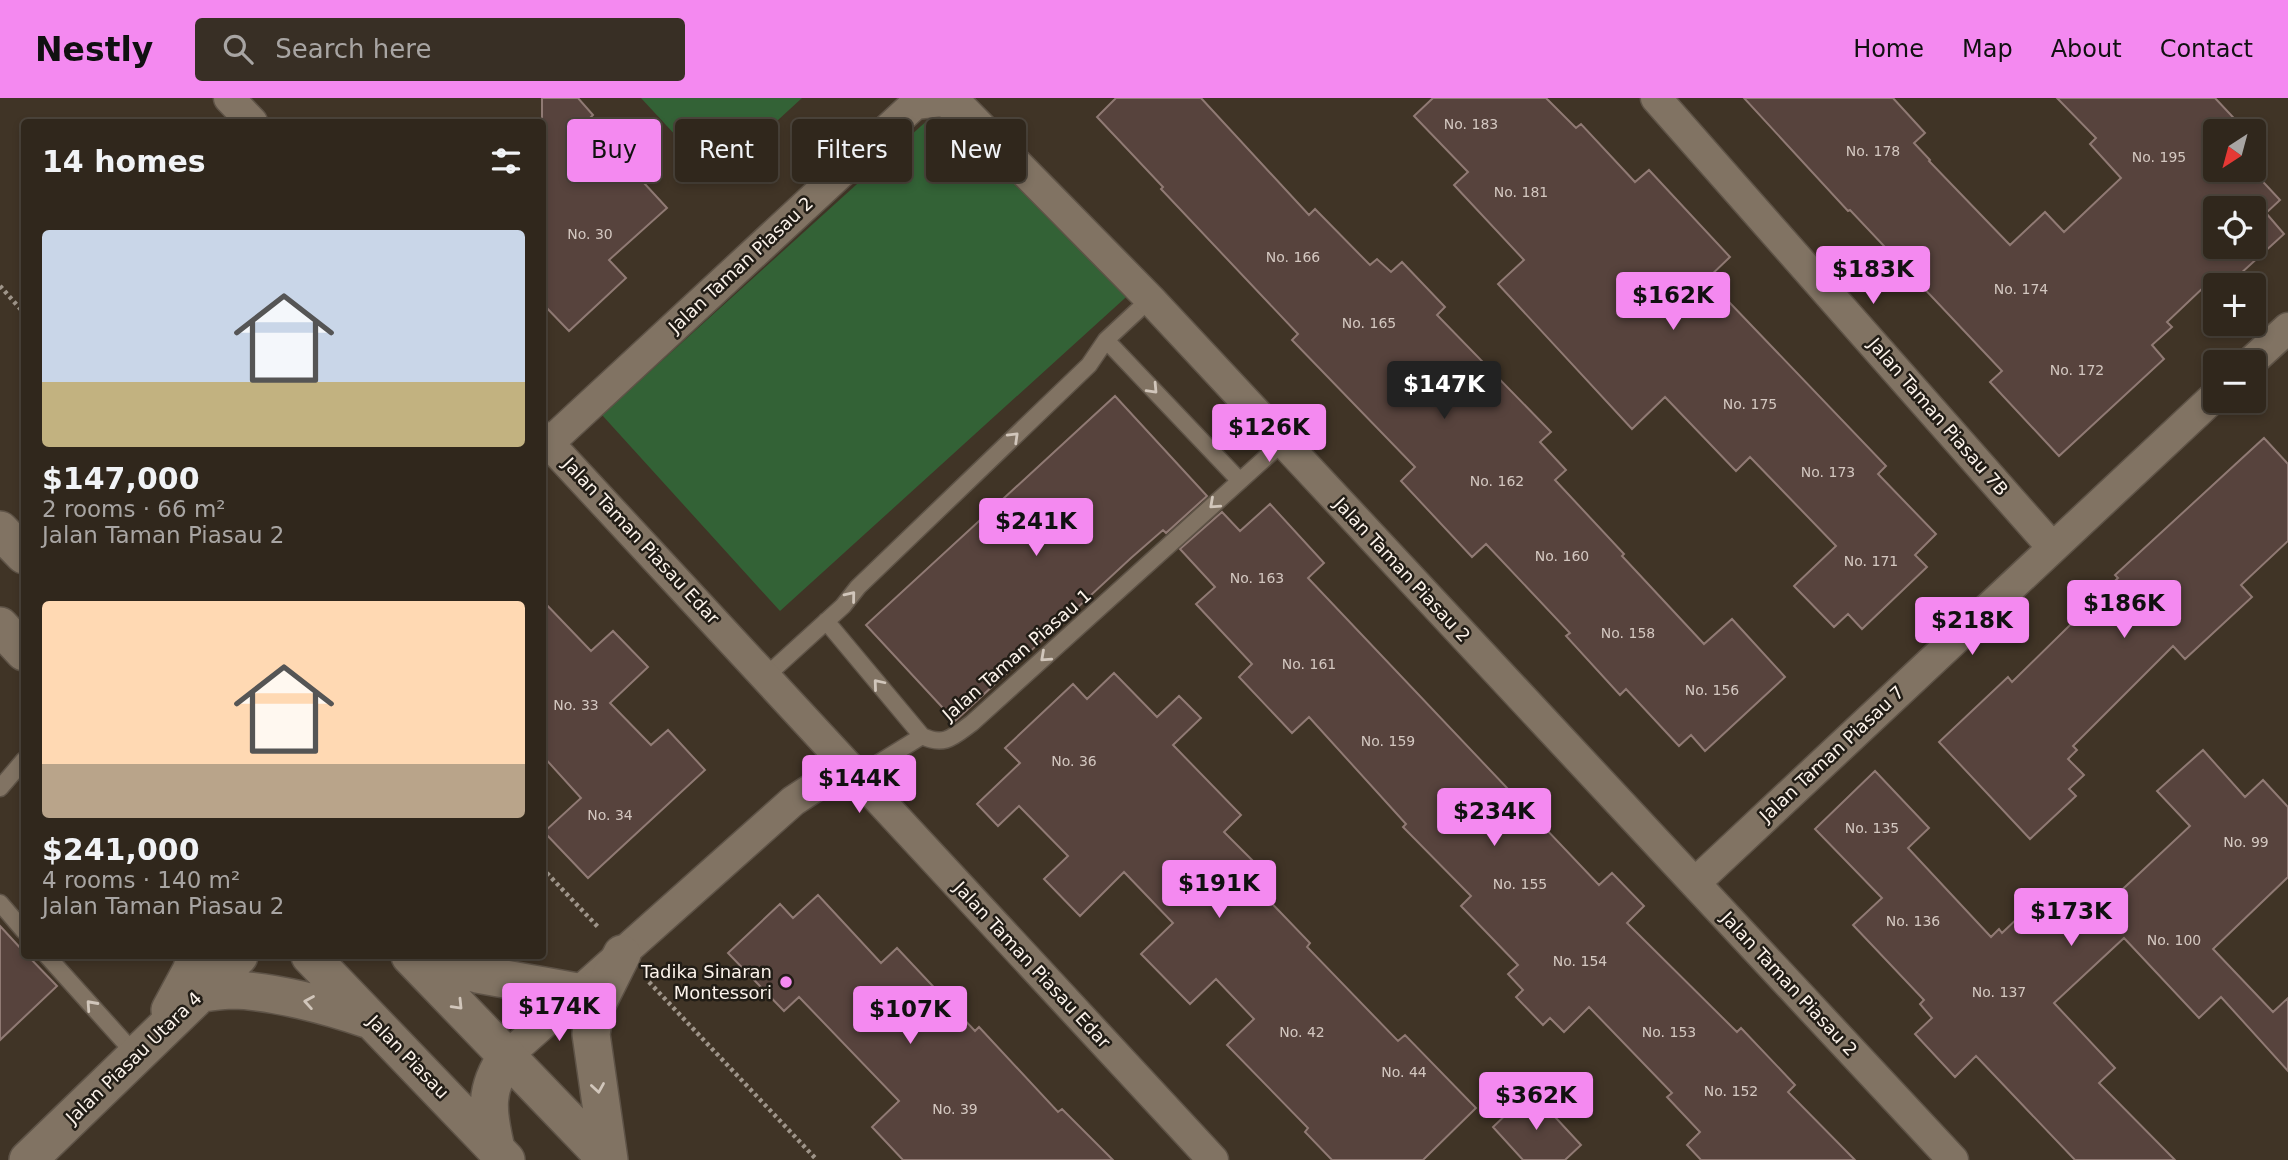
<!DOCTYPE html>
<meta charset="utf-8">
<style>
:root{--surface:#30271c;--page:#382f25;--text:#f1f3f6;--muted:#a8a5a3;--line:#4b443b;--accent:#f489f0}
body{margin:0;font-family:"DejaVu Sans",sans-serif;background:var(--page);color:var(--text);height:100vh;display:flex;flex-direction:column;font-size:26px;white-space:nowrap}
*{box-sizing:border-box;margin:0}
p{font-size:23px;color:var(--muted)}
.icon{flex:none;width:38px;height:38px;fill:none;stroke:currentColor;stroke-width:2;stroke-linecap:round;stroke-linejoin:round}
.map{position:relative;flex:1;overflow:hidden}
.side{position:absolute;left:21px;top:21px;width:525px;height:840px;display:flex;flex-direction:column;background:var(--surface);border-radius:7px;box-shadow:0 4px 10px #0003,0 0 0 2px var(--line)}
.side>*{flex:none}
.banner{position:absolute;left:567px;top:21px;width:665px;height:63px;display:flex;gap:14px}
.needle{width:46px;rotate:216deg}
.fabs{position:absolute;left:2203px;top:21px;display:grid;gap:14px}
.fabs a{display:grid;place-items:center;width:63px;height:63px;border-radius:7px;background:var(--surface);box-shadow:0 4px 10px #0003,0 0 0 2px var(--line);font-size:35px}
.price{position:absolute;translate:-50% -60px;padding:0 16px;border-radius:7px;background:var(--accent);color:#111;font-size:23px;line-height:46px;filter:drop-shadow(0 2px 4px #0008)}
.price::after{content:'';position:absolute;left:50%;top:42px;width:21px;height:16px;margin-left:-10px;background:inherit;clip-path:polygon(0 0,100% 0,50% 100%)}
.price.current{background:#222;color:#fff}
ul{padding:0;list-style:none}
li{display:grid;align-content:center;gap:14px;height:371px;padding:0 21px}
li span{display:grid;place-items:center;height:217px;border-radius:7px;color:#555}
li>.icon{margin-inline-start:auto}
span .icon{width:126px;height:126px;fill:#fffc;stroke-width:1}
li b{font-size:30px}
h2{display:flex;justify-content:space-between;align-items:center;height:84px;padding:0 21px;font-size:30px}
.pill{padding:0 24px;border-radius:7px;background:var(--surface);box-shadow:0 4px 10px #0003,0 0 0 2px var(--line);font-size:24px;line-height:63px}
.pill.current{background:var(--accent);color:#111}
header{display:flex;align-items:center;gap:42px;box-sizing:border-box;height:98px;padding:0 35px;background:var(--accent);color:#111}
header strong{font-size:33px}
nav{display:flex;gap:38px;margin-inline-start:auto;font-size:24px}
.search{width:490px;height:63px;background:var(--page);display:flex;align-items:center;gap:18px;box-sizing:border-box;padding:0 24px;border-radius:7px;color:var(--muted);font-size:26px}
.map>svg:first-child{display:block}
.green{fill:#336236}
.building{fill:#57433d;stroke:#907a74;stroke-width:2;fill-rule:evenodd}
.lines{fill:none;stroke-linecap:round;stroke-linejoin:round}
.service-casing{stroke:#5e5347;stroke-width:19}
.minor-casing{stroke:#5e5347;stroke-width:33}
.tertiary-casing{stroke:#5e5347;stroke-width:40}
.path{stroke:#9f958a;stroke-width:4.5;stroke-dasharray:3.5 3.5;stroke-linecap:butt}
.service{stroke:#817363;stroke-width:16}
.minor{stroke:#817363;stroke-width:30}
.tertiary{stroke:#817363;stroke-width:37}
.oneway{stroke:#d1c6bb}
.poi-dot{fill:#f489f0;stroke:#221d16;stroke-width:2.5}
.labels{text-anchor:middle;stroke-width:5;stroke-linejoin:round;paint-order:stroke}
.number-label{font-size:14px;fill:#d3c7c0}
.street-label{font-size:18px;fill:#fcf3eb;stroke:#221d16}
.poi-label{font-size:18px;fill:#fcf3eb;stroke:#221d16;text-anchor:end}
</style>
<header>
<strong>Nestly</strong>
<div class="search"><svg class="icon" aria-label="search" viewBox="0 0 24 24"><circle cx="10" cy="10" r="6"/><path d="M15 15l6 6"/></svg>Search here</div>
<nav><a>Home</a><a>Map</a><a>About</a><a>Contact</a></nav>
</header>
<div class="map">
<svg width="2288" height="1062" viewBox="0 0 2288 1062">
<rect width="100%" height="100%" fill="#403426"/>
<!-- green -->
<path class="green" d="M641,0H802L715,80Z
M952,0L1135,191L780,513L602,317Z"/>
<!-- building -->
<path class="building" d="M542,0H578L593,17L587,23L667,110L609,162L626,180L569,233L542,205Z
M1116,0H1201L1309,117L1315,111L1370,167L1377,161L1391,174L1402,164L1445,209L1437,217L1551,334L1540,344L1566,372L1555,382L1624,456L1622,458L1704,546L1732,521L1785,579L1705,653L1691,637L1679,648L1626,591L1620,597L1566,538L1570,535L1486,446L1472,459L1401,383L1415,369L1292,242L1298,236L1161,91L1163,89L1097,19Z
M1433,0H1546L1576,30L1581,26L1635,84L1649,72L1730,159L1707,181L1886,368L1878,376L1936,436L1915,457L1927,469L1862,531L1848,516L1834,529L1794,488L1836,448L1750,359L1736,373L1665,299L1632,331L1498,186L1524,162L1454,87L1468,74L1414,18Z
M1744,0H1893L1925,35L1914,45L1930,62L1929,63L2010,147L2045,114L2064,134L2121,80L2090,46L2096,40L2057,0H2215L2246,33H2216V72H2252L2280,102L2266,115L2284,136L2228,187H2206L2167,224L2172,229L2152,247L2164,261L2059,358L1990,284L2002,273L1850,112L1848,113ZM2216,110H2254V149H2216Z
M1115,298L1207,398L1166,435L1163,432L1131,460L955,623L866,527Z
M2264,340L2288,366V443L2241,487L2252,499L2185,561L2173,548L2073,648L2077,652L2068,661L2084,677L2069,691L2076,698L2030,741L1939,644L2008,579L2012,584L2118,480L2115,477Z
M1270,406L1324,465L1308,480L1599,787L1612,775L1644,808L1627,825L1737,934L1741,930L1795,987L1788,994L1855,1062H1701L1687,1047L1700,1034L1667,999L1672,995L1589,909L1564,934L1550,920L1543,927L1516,899L1523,892L1508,876L1518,867L1461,808L1471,798L1403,729L1406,726L1309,619L1292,635L1239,579L1252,566L1196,506L1215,489L1180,451L1222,414L1240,433Z
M542,502L591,553L613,533L648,569L610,605L651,647L668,632L705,672L588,780L544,734L581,700L542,657Z
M1114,575L1157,619L1179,598L1201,620L1173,647L1241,717L1224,734L1268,778L1256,789L1310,845L1307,849L1398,943L1405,937L1476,1010L1423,1062H1332L1305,1034L1308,1030L1227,947L1254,921L1216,881L1190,906L1141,856L1173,825L1124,774L1080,818L1044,781L1068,758L1019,708L998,728L977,706L1020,665L1005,650L1073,586L1087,601Z
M2203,652L2245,699L2263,682L2288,709V779L2213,851L2273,914L2288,900V973L2221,899L2199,920L2124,840L2054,905L2115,970L2099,985L2175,1062H2075L1976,958L1955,979L1915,936L1932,920L1920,906L1924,902L1853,827L1882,800L1815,731L1875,673L1929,730L1908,750L1991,839L1999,831L2002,835L2043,796L2078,833L2190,728L2157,693Z
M818,797L881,865L897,850L975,933L979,929L1058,1014L1062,1011L1113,1062H903L872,1029L899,1003L799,899L784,913L728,855L780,806L793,820Z
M0,828L24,854V858H28L57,888L0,942Z
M1531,993L1581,1047L1565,1062H1523L1493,1029Z"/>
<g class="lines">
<!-- service casing -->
<g class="service-casing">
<path id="service" d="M1106,242L1240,383
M826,523L922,638
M766,578L843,508L858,489L1089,267L1106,242L1150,201
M852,673L872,669L922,638C945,649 954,638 972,625L1283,344
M0,690L24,662
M0,805L24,833
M47,858L136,957"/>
</g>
<!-- minor casing -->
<g class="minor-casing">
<path id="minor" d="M229,0L252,24
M1656,0L2052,449
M2251,264L2288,230
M542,338L1213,1062
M549,345L915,6L941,3L963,11L1150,201L1953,1062
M1695,785L2216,297
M507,958L793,703L822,684L852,673"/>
</g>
<!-- tertiary casing -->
<g class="tertiary-casing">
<path id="tertiary" d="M0,432L24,457
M0,528L24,554
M310,858L506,1062
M410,858L607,1062
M422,858L477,876L577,894
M200,895C211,894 222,892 233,892C274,893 329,908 367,921
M170,912L191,873L196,858
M496,1051C487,1013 484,991 507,958
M28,1062L239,858
M609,1062L591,936L596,908L622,856"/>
</g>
<!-- path -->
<path class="path" d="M0,188L24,215
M542,770L598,829
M649,884L817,1062"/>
<!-- service -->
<use href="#service" class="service"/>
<!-- minor -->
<use href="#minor" class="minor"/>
<!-- tertiary -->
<use href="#tertiary" class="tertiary"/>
</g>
<!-- one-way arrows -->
<defs><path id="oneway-chevron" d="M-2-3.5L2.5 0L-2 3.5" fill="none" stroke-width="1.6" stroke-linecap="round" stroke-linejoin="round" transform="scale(1.75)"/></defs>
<g class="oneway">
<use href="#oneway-chevron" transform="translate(1153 291) rotate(47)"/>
<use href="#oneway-chevron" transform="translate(1014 339) rotate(-44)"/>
<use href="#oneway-chevron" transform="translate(1214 406) rotate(138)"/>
<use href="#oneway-chevron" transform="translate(851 498) rotate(-51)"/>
<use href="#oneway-chevron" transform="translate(1045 559) rotate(138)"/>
<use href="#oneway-chevron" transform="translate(878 586) rotate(-130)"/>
<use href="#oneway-chevron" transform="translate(309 904) rotate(-170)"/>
<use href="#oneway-chevron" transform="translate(91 907) rotate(-132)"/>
<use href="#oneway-chevron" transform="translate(458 907) rotate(46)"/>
<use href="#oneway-chevron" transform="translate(598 990) rotate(81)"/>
</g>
<!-- markers -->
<circle class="poi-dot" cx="786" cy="884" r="7"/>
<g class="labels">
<!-- number labels -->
<g class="number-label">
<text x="1471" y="31">No. 183</text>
<text x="1873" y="58">No. 178</text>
<text x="2159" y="64">No. 195</text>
<text x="1521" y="99">No. 181</text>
<text x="590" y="141">No. 30</text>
<text x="1293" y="164">No. 166</text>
<text x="2021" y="196">No. 174</text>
<text x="1369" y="230">No. 165</text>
<text x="2077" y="277">No. 172</text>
<text x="1750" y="311">No. 175</text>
<text x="1828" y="379">No. 173</text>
<text x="1497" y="388">No. 162</text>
<text x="1562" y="463">No. 160</text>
<text x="1871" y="468">No. 171</text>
<text x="1257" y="485">No. 163</text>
<text x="1628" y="540">No. 158</text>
<text x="1309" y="571">No. 161</text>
<text x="1712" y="597">No. 156</text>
<text x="576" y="612">No. 33</text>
<text x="1388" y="648">No. 159</text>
<text x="1074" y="668">No. 36</text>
<text x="610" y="722">No. 34</text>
<text x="1872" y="735">No. 135</text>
<text x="2246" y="749">No. 99</text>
<text x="1520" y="791">No. 155</text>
<text x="1913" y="828">No. 136</text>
<text x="2174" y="847">No. 100</text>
<text x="1580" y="868">No. 154</text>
<text x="1999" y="899">No. 137</text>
<text x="1302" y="939">No. 42</text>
<text x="1669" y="939">No. 153</text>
<text x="1404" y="979">No. 44</text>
<text x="1731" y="998">No. 152</text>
<text x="955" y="1016">No. 39</text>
</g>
<!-- street labels -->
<g class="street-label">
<text transform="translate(741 167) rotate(-43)" y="6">Jalan Taman Piasau 2</text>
<text transform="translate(1938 319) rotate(49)" y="6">Jalan Taman Piasau 7B</text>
<text transform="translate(641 443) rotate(47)" y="6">Jalan Taman Piasau Edar</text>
<text transform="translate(1402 472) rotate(47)" y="6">Jalan Taman Piasau 2</text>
<text transform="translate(1017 557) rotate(-41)" y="6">Jalan Taman Piasau 1</text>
<text transform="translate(1832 656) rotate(-43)" y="6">Jalan Taman Piasau 7</text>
<text transform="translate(1032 867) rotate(47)" y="6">Jalan Taman Piasau Edar</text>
<text transform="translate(1789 886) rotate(47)" y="6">Jalan Taman Piasau 2</text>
<text transform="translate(408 959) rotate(46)" y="6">Jalan Piasau</text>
<text transform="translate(134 960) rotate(-44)" y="6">Jalan Piasau Utara 4</text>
</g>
<!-- poi labels -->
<g class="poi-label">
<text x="772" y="880">Tadika Sinaran<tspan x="772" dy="21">Montessori</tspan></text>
</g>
</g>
</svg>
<div class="fabs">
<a><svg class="needle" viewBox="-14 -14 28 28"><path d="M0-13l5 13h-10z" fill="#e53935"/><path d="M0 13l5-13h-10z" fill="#a8a5a3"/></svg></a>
<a><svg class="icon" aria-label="locate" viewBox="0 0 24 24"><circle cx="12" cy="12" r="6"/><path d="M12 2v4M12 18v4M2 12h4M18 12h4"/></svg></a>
<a>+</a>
<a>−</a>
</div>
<b class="price" style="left:1873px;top:208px">$183K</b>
<b class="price" style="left:1673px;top:234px">$162K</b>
<b class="price current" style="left:1444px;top:323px">$147K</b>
<b class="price" style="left:1269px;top:366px">$126K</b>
<b class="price" style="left:1036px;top:460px">$241K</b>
<b class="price" style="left:2124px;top:542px">$186K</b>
<b class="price" style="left:1972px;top:559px">$218K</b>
<b class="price" style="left:859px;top:717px">$144K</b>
<b class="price" style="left:1494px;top:750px">$234K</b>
<b class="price" style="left:1219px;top:822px">$191K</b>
<b class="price" style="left:2071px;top:850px">$173K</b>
<b class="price" style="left:559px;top:945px">$174K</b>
<b class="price" style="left:910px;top:948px">$107K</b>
<b class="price" style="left:1536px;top:1034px">$362K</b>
<div class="banner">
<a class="pill current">Buy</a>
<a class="pill">Rent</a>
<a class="pill">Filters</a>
<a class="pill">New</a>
</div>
<section class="side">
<h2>14 homes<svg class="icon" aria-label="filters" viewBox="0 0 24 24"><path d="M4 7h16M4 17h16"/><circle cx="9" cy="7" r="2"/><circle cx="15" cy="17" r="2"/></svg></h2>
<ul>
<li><span style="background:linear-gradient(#c9d6e8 70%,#c2b280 0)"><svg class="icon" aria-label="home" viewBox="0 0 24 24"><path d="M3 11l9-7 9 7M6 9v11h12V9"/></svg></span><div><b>$147,000</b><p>2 rooms · 66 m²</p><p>Jalan Taman Piasau 2</p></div></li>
<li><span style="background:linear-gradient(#ffd9b3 75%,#b9a48a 0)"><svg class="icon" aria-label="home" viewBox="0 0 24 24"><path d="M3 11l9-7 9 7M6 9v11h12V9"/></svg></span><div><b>$241,000</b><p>4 rooms · 140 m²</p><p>Jalan Taman Piasau 2</p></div></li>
</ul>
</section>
</div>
